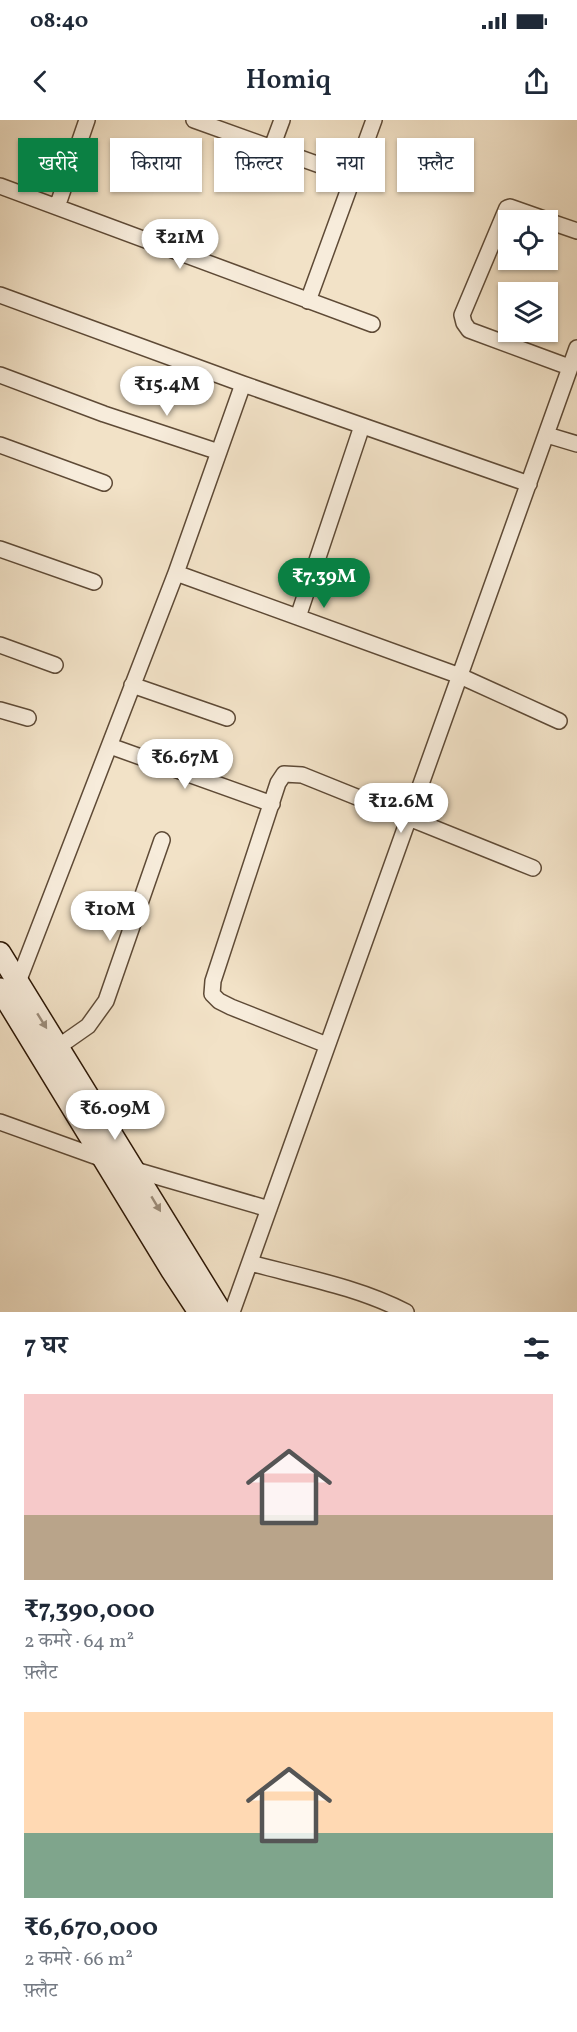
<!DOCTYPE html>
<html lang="hi">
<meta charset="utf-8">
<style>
:root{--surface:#fff;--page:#f2f2f3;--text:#1f2937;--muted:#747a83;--accent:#0b8043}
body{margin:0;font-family:Vollkorn,"Noto Serif Devanagari",serif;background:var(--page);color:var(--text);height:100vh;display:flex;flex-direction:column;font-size:22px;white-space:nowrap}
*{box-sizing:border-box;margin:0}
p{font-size:20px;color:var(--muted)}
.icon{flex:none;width:33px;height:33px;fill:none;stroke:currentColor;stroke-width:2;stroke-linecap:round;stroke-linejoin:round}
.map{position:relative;height:1192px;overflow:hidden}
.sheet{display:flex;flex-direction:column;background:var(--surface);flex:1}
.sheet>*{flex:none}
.guide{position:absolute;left:18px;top:18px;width:542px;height:54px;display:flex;gap:12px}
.controls{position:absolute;left:498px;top:90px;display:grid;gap:12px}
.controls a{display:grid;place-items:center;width:60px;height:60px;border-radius:0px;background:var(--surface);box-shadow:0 2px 4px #0004;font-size:30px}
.price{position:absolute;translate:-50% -51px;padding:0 14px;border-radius:21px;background:#fff;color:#222;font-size:20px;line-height:39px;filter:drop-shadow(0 2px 3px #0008)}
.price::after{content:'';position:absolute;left:50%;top:36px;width:18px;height:14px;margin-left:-9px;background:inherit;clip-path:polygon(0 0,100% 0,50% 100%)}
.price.selected{background:var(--accent);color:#fff}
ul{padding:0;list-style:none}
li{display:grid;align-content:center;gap:12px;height:318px;padding:0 24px}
li span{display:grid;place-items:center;height:186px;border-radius:0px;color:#555}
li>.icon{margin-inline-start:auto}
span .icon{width:108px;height:108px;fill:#fffc;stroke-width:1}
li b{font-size:26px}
h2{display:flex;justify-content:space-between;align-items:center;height:72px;padding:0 24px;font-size:26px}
.tag{padding:0 21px;border-radius:0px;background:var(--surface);box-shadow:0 2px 4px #0004;font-size:21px;line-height:54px}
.tag.selected{background:var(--accent);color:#fff}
.status{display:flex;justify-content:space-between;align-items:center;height:42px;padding:0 30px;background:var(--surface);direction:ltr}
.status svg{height:16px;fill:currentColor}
header{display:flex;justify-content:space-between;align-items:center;height:78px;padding:0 24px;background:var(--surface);font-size:27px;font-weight:600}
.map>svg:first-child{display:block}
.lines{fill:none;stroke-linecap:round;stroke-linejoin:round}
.minor-casing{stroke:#5e4a36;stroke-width:18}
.secondary-casing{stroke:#2d1806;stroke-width:24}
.minor{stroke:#f7ecdb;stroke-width:15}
.secondary{stroke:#f7ecdb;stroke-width:21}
.oneway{fill:#9c8d7b}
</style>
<div class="status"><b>08:40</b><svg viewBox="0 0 49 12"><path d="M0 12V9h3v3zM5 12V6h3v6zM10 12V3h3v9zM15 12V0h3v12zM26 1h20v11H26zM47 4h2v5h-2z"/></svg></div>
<header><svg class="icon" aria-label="back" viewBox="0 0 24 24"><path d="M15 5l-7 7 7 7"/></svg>Homiq<svg class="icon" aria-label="share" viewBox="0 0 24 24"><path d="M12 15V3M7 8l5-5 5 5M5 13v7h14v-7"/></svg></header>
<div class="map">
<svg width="577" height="1192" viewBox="0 0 577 1192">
<rect width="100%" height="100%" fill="#f2e2c7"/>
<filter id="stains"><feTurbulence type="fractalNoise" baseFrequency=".00333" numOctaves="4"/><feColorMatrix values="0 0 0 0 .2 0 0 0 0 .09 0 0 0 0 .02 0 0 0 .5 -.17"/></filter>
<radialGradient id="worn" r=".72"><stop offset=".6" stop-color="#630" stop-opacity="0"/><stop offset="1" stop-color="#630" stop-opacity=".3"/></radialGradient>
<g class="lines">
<!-- minor casing -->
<g class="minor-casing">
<path id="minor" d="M194,0L353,57
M272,27L282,0
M0,66L372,204
M57,87L87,0
M547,100L510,87L507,88L462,195L464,203L469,210L569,247
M548,101L577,111
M0,175L243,264L529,364
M308,181L374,0
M0,255L104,294L219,332
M547,315L577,324
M0,325L104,363
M0,429L94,462
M176,453L460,556L559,601
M298,497L362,306
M0,525L55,545
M132,565L227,598
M0,590L28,598
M110,626L272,684
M18,862L176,453L243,264
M327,925L231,887L219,881L212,874L213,861L278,663L284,654L302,655L533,748
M58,927L88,906L106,881L162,720
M0,1002L103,1039
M135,1050L269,1089
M250,1143C302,1157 358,1167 406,1192
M232,1192L577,228"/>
</g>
<!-- secondary casing -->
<g class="secondary-casing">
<path id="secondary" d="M0,833L221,1192
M0,869L172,1151L199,1192"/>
</g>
<!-- minor -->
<use href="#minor" class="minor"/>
<!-- secondary -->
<use href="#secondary" class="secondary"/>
</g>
<!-- one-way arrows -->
<defs><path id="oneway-solid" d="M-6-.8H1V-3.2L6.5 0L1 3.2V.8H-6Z" transform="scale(1.5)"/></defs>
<g class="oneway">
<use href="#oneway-solid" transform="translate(42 901) rotate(58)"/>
<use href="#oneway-solid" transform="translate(156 1084) rotate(59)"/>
</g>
<rect width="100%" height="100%" filter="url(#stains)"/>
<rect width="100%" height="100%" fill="url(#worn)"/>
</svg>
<div class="controls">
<a><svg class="icon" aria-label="locate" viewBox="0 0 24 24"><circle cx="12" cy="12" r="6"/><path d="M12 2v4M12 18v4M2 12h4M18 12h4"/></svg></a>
<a><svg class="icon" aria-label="layers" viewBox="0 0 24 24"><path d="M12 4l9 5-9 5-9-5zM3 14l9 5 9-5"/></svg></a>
</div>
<b class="price" style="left:180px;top:150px">₹21M</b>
<b class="price" style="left:167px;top:297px">₹15.4M</b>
<b class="price selected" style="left:324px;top:489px">₹7.39M</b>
<b class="price" style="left:185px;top:670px">₹6.67M</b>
<b class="price" style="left:401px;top:714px">₹12.6M</b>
<b class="price" style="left:110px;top:822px">₹10M</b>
<b class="price" style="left:115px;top:1021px">₹6.09M</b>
<div class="guide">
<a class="tag selected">खरीदें</a>
<a class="tag">किराया</a>
<a class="tag">फ़िल्टर</a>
<a class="tag">नया</a>
<a class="tag">फ़्लैट</a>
</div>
</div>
<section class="sheet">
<h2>7 घर<svg class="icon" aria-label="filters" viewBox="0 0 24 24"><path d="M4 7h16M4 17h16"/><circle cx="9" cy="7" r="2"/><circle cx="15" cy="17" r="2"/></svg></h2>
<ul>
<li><span style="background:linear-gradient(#f6c9c9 65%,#b9a48a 0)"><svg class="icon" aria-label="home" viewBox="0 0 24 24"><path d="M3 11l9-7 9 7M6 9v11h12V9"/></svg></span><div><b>₹7,390,000</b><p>2 कमरे · 64 m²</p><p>फ़्लैट</p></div></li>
<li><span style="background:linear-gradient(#ffd9b3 65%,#7fa58c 0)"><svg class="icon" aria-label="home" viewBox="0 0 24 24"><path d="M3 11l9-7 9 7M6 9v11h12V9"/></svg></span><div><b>₹6,670,000</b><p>2 कमरे · 66 m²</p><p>फ़्लैट</p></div></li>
</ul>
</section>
